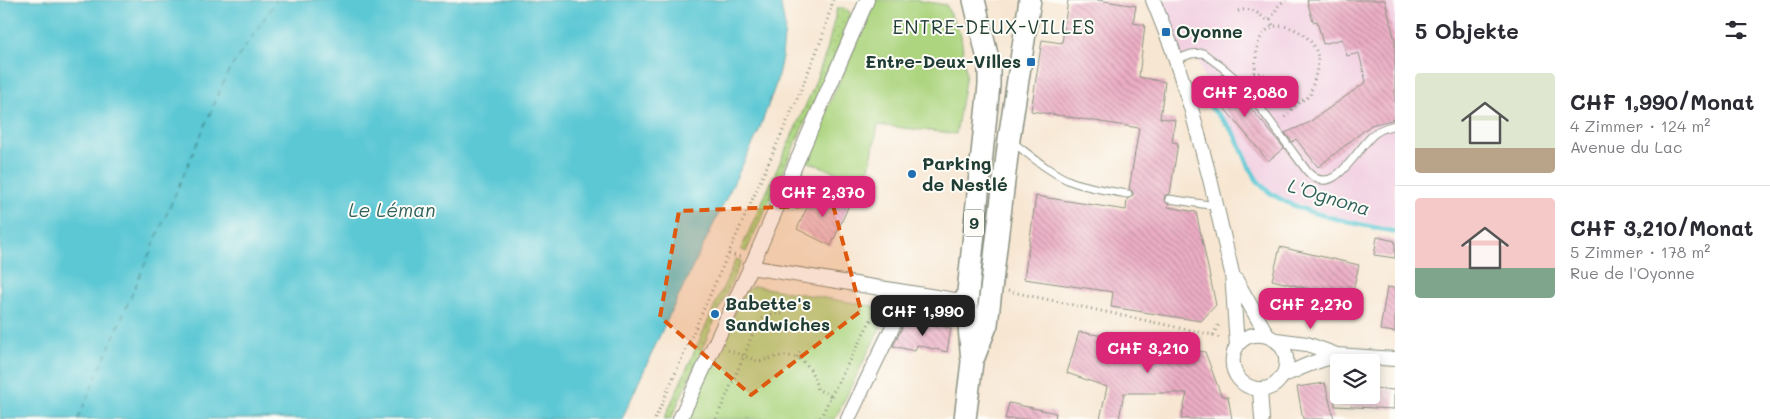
<!DOCTYPE html>
<html lang="de">
<meta charset="utf-8">
<style>
:root{--surface:#fff;--page:#f2f2f3;--text:#2b2b33;--muted:#7c7c81;--line:#e1e1e2;--accent:#db2777}
body{margin:0;font-family:Mali,sans-serif;background:var(--page);color:var(--text);height:100vh;display:flex;flex-direction:column;font-size:19px;white-space:nowrap}
*{box-sizing:border-box;margin:0}
p{font-size:16px;color:var(--muted)}
.icon{flex:none;width:28px;height:28px;fill:none;stroke:currentColor;stroke-width:2;stroke-linecap:round;stroke-linejoin:round}
.map{position:relative;flex:1;overflow:hidden}
.details{display:flex;flex-direction:column;background:var(--surface);width:375px}
.details>*{flex:none}
.buttons{position:absolute;left:1330px;top:354px;display:grid;gap:10px}
.buttons a{display:grid;place-items:center;width:50px;height:50px;border-radius:5px;background:var(--surface);box-shadow:0 2px 12px #0003;font-size:25px}
.price{position:absolute;translate:-50% -42px;padding:0 11px;border-radius:10px;background:var(--accent);color:#fff;font-size:16px;line-height:32px;filter:drop-shadow(0 1px 2px #0008)}
.price::after{content:'';position:absolute;left:50%;top:30px;width:15px;height:11px;margin-left:-8px;background:inherit;clip-path:polygon(0 0,100% 0,50% 100%)}
.price.selected{background:#222;color:#fff}
ul{padding:0;list-style:none}
li{display:flex;align-items:center;gap:15px;height:125px;padding:0 20px}
li+li{border-top:1px solid var(--line)}
li span{display:grid;place-items:center;flex:none;width:140px;height:100px;border-radius:5px;color:#555}
li>.icon{margin-inline-start:auto}
span .icon{width:60px;height:60px;fill:#fffc;stroke-width:1}
li b{font-size:21px}
h2{display:flex;justify-content:space-between;align-items:center;height:60px;padding:0 20px;font-size:21px}
main{display:flex;flex:1;min-height:0}
.map>svg:first-child{display:block}
.built{fill:#f2cfe1}
.grass{fill:url(#grass-dots);stroke:#66895a}
.park{fill:#add580;stroke:#66895a}
.water{fill:#5cc8d4;stroke:#3e8284}
.lines{fill:none;stroke-linecap:round;stroke-linejoin:round}
.stream{stroke:#5cc8d4;stroke-width:5}
.ferry{stroke:#2e605c;stroke-width:1;stroke-dasharray:6 5;stroke-linecap:butt}
.building{fill:url(#building-back-hatch)}
.lane-casing{stroke:#8b9282;stroke-width:9}
.street-casing{stroke:#8b9282;stroke-width:16}
.primary-casing{stroke:#8b9282;stroke-width:24}
.path{stroke:#8b9282;stroke-width:3;stroke-dasharray:1 4;stroke-linecap:butt}
.lane{stroke:#fff;stroke-width:7}
.street{stroke:#fff;stroke-width:14}
.primary{stroke:#fff;stroke-width:21}
.marked{fill:#de580e;fill-opacity:0.2;stroke:#de580e;stroke-width:4;stroke-dasharray:10 6;stroke-linejoin:round}
.poi-dot{fill:#1f6fb2;stroke:#fdfcf7;stroke-width:2}
.labels{text-anchor:middle;stroke-width:4;stroke-linejoin:round;paint-order:stroke}
.shield{fill:#fdfcf7;stroke:#62766e;stroke-width:1}
.shield-label{font-size:16px;font-weight:bold;fill:#1f3d34}
.poi-label{font-size:18px;font-weight:bold;fill:#1f3d34;stroke:#fdfcf7;text-anchor:start}
.neighbourhood-label{font-size:19px;letter-spacing:1px;fill:#1f3d34;stroke:#fdfcf7}
.water-label{font-size:19px;font-style:italic;fill:#2e605c;stroke:#fdfcf7}
</style>
<main>
<div class="map">
<svg width="1395" height="419" viewBox="0 0 1395 419">
<defs>
<pattern id="grass-dots" width="8" height="8" patternUnits="userSpaceOnUse" patternTransform="scale(1.25)"><rect width="8" height="8" fill="#add580"/><path d="M2 2h.1M6 6h.1" fill="none" stroke="#8cae6a" stroke-width="1.8" stroke-linecap="round"/></pattern>
<pattern id="building-back-hatch" width="6" height="6" patternUnits="userSpaceOnUse" patternTransform="scale(1.25)"><rect width="6" height="6" fill="#ecadc4"/><path d="M-1 5l2 2M0 0l6 6M5-1l2 2" fill="none" stroke="#bf8ea0"/></pattern>
</defs>
<rect width="100%" height="100%" fill="#fdfcf7"/>
<filter id="ink" filterUnits="userSpaceOnUse"><feTurbulence type="fractalNoise" baseFrequency=".02" numOctaves="2"/><feDisplacementMap in="SourceGraphic" scale="10" xChannelSelector="R" yChannelSelector="G"/><feConvolveMatrix kernelMatrix="1 2 1 2 8 2 1 2 1" color-interpolation-filters="sRGB"/></filter>
<filter id="wash" filterUnits="userSpaceOnUse"><feTurbulence type="fractalNoise" baseFrequency=".0096" numOctaves="4" result="noise"/><feDisplacementMap in="SourceGraphic" scale="20" xChannelSelector="R" yChannelSelector="G"/><feGaussianBlur stdDeviation="1.12" result="paint"/><feColorMatrix in="noise" values="0 0 0 0 0 0 0 0 0 0 0 0 0 0 0 0 0 1.4 0 .05"/><feComposite in="paint" operator="in"/></filter>
<g filter="url(#wash)">
<rect width="100%" height="100%" fill="#f7e6d1"/>
<!-- built -->
<path class="built" d="M1153,0H1395V229L1330,215L1299,204L1282,199L1271,192L1261,184L1237,136L1209,95L1196,53L1175,60Z"/>
<!-- grass -->
<path class="grass" d="M837,8H844L849,11L851,16V21L746,252L741,249L812,91L827,50Z
M736,259L741,261L671,419H664Z"/>
<!-- park -->
<path class="park" d="M876,0H915L946,5L961,36L966,74L956,134L878,125L866,184L804,160Z
M754,286L872,306L887,314L835,419H687L744,292Z"/>
<!-- water -->
<path class="water" d="M0,0H780L785,27L782,57L776,84L758,133L665,324L622,419H0Z"/>
<g class="lines">
<!-- stream -->
<path class="stream" d="M1210,106C1219,117 1231,126 1237,139C1244,152 1248,168 1257,180C1280,212 1357,223 1395,232"/>
<!-- ferry -->
<path class="ferry" d="M78,419L228,72L277,0"/>
</g>
<g id="blocks">
<!-- building -->
<path class="building" d="M1068,0H1098L1136,6L1133,23L1145,25L1139,77L1165,82L1160,118L1175,120L1172,142L1178,143L1170,194L1165,195L1164,200L1169,204L1168,207L1196,212L1216,305L1201,321L1111,307L1113,292L1024,279L1036,196L1126,210L1127,199L1133,195V192L1129,189L1139,128L1031,111L1042,40L1062,43Z
M1307,0H1385L1395,41V119L1371,125L1318,167L1296,139L1292,142L1285,133L1308,123L1366,82L1359,53L1347,56L1342,39L1323,44L1317,21L1313,22Z
M1222,74L1284,148L1268,161L1207,87Z
M815,190L849,205L831,246L797,229Z
M1377,237L1395,241V258L1374,255Z
M1280,247L1359,265L1351,299L1272,280Z
M1387,287L1395,288V332L1380,330Z
M906,320L951,328L947,352L917,345L915,351L893,346Z
M1079,332L1205,352L1221,395L1228,397L1232,419H1181L1187,393H1124L1119,419H1100L1107,387L1067,373Z
M1325,383L1334,419H1303L1297,387Z
M1371,388L1394,390V409L1335,406V395H1371Z
M1009,403L1056,413L1055,419H1005Z"/>
</g>
</g>
<g filter="url(#ink)">
<use href="#blocks" fill-opacity="0" stroke="#8b9282" stroke-width="1"/>
<g class="lines">
<!-- lane casing -->
<g class="lane-casing">
<path id="lane" d="M1175,60L1191,54L1203,53L1223,68L1244,86L1307,171C1333,201 1355,150 1374,134C1380,129 1387,127 1395,125
M1011,141C1030,155 1049,172 1070,181C1089,188 1109,191 1128,194
M1169,199L1216,206"/>
</g>
<!-- street casing -->
<g class="street-casing">
<path id="street" d="M1153,0L1172,48L1191,108L1210,179L1232,273L1237,346
M750,267L967,302
M1236,280L1267,335
M1276,340L1307,344L1337,355L1395,359
M1283,376C1301,334 1239,318 1233,357C1232,365 1234,373 1239,379C1247,389 1262,392 1273,386C1278,383 1280,378 1284,375C1288,373 1294,371 1298,369C1311,363 1324,359 1337,355
M1260,389L1262,419
M680,419L754,260L867,0
M848,419L909,293"/>
</g>
<!-- primary casing -->
<g class="primary-casing">
<path id="primary" d="M974,357L987,324L1009,139L1030,0
M965,419L972,362L967,302L989,85V63L974,0"/>
</g>
<!-- path -->
<path class="path" d="M1238,11C1253,7 1255,12 1266,19H1270L1273,26
M1270,19C1278,10 1275,6 1286,0
M1254,73H1262L1298,103
M1251,77C1260,66 1251,44 1266,31C1272,25 1280,25 1288,27C1303,31 1319,45 1318,62C1317,74 1312,85 1310,96L1298,103L1282,120
M729,254L741,257
M1008,291L1213,335L1222,339
M782,314C757,309 752,338 744,356L759,362C789,350 810,354 817,389L831,396L820,419
M1213,335L1220,322
M797,357L801,348
M831,396L870,321L885,304
M655,419L800,92L822,38L833,0
M716,419L744,356L728,350"/>
<!-- lane -->
<use href="#lane" class="lane"/>
<!-- street -->
<use href="#street" class="street"/>
<!-- primary -->
<use href="#primary" class="primary"/>
</g>
</g>
<!-- marked area -->
<path class="marked" d="M833,205L861,311L751,395L660,317L679,211Z"/>
<!-- markers -->
<g class="poi-dot">
<rect x="1161" y="27" width="10" height="10" rx="2.5"/>
<rect x="1026" y="57" width="10" height="10" rx="2.5"/>
<circle cx="912" cy="174" r="5"/>
<circle cx="715" cy="314" r="5"/>
</g>
<g class="labels">
<!-- shield labels -->
<rect class="shield" x="964" y="209.5" width="20" height="27" rx="4"/>
<g class="shield-label">
<text x="974" y="229">9</text>
</g>
<!-- poi labels -->
<g class="poi-label">
<text x="1176" y="38">Oyonne</text>
<text x="1021" y="68" text-anchor="end">Entre-Deux-Villes</text>
<text x="922" y="170">Parking<tspan x="922" dy="21">de Nestlé</tspan></text>
<text x="725" y="310">Babette's<tspan x="725" dy="21">Sandwiches</tspan></text>
</g>
<!-- neighbourhood labels -->
<g class="neighbourhood-label">
<text x="994" y="34">ENTRE-DEUX-VILLES</text>
</g>
<!-- water labels -->
<g class="water-label">
<text transform="translate(1329 197) rotate(17)" y="7">L'Ognona</text>
<text x="392" y="217">Le Léman</text>
</g>
</g>
</svg>
<div class="buttons">
<a><svg class="icon" aria-label="layers" viewBox="0 0 24 24"><path d="M12 4l9 5-9 5-9-5zM3 14l9 5 9-5"/></svg></a>
</div>
<b class="price" style="left:1245px;top:118px">CHF 2,080</b>
<b class="price" style="left:823px;top:218px">CHF 2,370</b>
<b class="price" style="left:1311px;top:330px">CHF 2,270</b>
<b class="price selected" style="left:923px;top:337px">CHF 1,990</b>
<b class="price" style="left:1148px;top:374px">CHF 3,210</b>
</div>
<section class="details">
<h2>5 Objekte<svg class="icon" aria-label="filters" viewBox="0 0 24 24"><path d="M4 7h16M4 17h16"/><circle cx="9" cy="7" r="2"/><circle cx="15" cy="17" r="2"/></svg></h2>
<ul>
<li><span style="background:linear-gradient(#dfe7d0 75%,#b9a48a 0)"><svg class="icon" aria-label="home" viewBox="0 0 24 24"><path d="M3 11l9-7 9 7M6 9v11h12V9"/></svg></span><div><b>CHF 1,990/Monat</b><p>4 Zimmer · 124 m²</p><p>Avenue du Lac</p></div></li>
<li><span style="background:linear-gradient(#f6c9c9 70%,#7fa58c 0)"><svg class="icon" aria-label="home" viewBox="0 0 24 24"><path d="M3 11l9-7 9 7M6 9v11h12V9"/></svg></span><div><b>CHF 3,210/Monat</b><p>5 Zimmer · 178 m²</p><p>Rue de l'Oyonne</p></div></li>
</ul>
</section>
</main>
